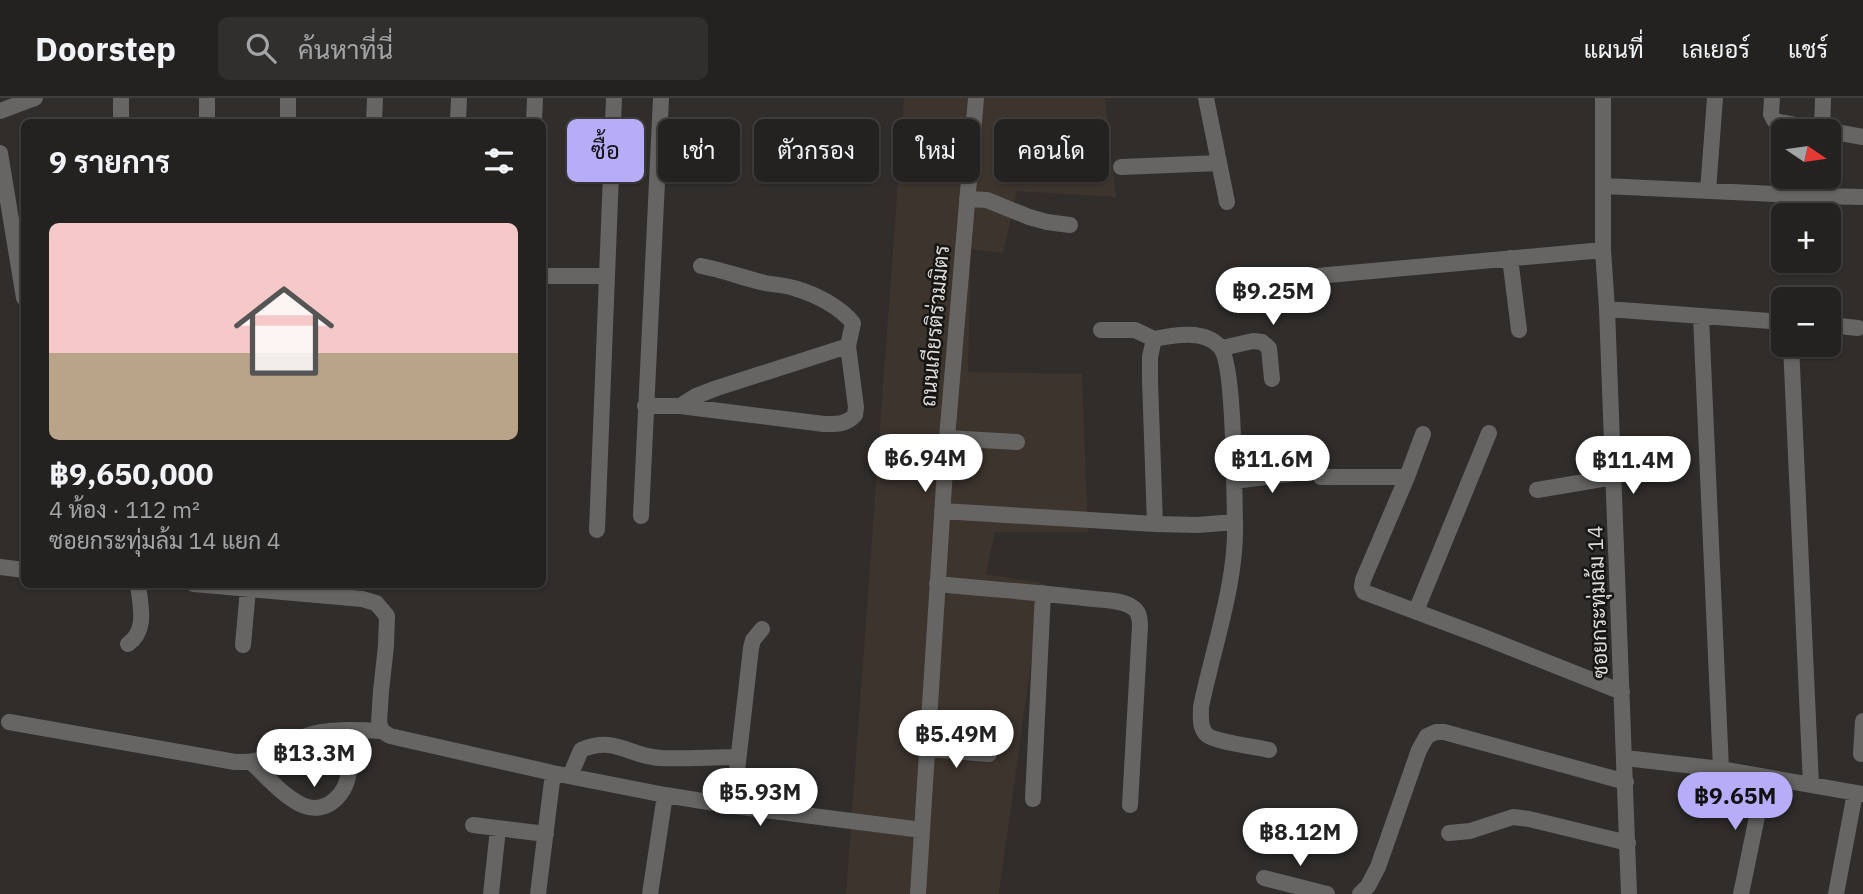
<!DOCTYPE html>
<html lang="th">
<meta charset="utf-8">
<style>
:root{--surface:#242220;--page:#302f2d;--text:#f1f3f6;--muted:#a3a4a5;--line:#413f3e;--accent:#b6acf8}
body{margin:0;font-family:"IBM Plex Sans",Sarabun,sans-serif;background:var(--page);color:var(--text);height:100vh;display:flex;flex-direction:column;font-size:26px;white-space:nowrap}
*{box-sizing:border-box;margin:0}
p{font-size:23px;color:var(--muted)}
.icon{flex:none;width:38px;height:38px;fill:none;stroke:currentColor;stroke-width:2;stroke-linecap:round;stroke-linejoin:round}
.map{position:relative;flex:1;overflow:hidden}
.panel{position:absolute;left:21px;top:21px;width:525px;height:469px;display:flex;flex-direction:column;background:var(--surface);border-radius:10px;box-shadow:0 2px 5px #0004,0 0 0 2px var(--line)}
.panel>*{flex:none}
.hud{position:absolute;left:567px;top:21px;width:665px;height:63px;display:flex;gap:14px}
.needle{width:46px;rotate:103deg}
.fabs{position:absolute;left:1771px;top:21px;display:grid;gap:14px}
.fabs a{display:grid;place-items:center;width:70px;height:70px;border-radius:10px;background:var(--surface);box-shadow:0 2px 5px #0004,0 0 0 2px var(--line);font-size:35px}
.price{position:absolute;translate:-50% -60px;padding:0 16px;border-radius:24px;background:#fff;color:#222;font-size:23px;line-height:46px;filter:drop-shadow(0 2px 4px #0008)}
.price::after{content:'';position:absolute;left:50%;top:42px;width:21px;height:16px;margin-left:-10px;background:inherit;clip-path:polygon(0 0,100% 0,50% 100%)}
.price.on{background:var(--accent);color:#111}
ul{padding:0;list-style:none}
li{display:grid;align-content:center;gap:14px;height:371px;padding:0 28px}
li+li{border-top:2px solid var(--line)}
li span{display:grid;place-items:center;height:217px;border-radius:10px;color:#555}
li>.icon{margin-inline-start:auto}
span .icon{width:126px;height:126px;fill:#fffc;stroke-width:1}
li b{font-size:30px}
h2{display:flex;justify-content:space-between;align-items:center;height:84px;padding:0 28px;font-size:30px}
.pill{padding:0 24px;border-radius:10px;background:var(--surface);box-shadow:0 2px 5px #0004,0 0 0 2px var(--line);font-size:24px;line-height:63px}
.pill.on{background:var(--accent);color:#111}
header{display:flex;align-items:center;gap:42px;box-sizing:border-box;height:98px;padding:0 35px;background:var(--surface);border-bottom:2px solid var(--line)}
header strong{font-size:33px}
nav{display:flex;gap:38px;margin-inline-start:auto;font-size:24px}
.search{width:490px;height:63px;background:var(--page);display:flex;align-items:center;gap:18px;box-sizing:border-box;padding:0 24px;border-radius:10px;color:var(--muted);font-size:26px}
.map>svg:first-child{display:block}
.built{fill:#3c342d}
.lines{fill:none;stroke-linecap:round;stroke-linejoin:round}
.minor{stroke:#666564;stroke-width:16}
.labels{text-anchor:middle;stroke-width:5;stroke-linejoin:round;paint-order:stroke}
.street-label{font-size:21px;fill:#dddcda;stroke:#171614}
</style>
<header>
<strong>Doorstep</strong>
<div class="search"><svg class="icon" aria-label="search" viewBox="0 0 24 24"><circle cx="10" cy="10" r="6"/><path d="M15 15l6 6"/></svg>ค้นหาที่นี่</div>
<nav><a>แผนที่</a><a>เลเยอร์</a><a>แชร์</a></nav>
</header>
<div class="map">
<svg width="1863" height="796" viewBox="0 0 1863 796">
<rect width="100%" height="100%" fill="#302d2b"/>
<!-- built -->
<path class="built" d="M904,0H1105L1116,99L1017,93L1003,155L971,151L968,274L1082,276L1088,434H995L986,476L1042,485L999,796H846Z"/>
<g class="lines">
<!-- minor -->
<path class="minor" d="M1206,0L1227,104
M1603,0V152L1607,211L1629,796
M1772,0L1771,16L1774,22L1779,24L1863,39
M0,13L35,0
M121,24V0
M207,24V0
M288,24V0
M374,24L375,0
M458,24L459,0
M534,24L535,0
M1822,32L1823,0
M0,55L24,200
M1121,69L1219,65
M1604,88L1817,98L1863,99
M1708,93L1715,0
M967,101L987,102L1029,119L1047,124L1070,127
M1510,160L1519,232
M542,178H607
M1317,178L1603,152
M1607,211L1783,224
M1701,219L1721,671
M1829,227L1858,230
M1101,232H1135L1154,241
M1791,247L1811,687
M1222,250L1253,243L1262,244L1269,250L1272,281
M645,308H680L696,298L717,290L848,248L853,225C840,209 817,197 797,191C787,187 775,187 765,185C743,180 723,172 701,168
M680,308L824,326C836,326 846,327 855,317L856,309L848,248
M1423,336L1407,379L1363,482L1362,489L1364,494L1481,538L1622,594
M947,340L1017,344
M1321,379H1407
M1234,383L1306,374
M1537,392L1614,379
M942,413L1155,426L1197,427L1235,424C1237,484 1213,550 1201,609C1201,618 1199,630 1207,637C1215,644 1257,649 1269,652
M641,418L661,0
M1155,426L1150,282V259L1154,241C1174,237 1205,231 1220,249C1235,265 1234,395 1235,424
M597,432L614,0
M0,469L24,472
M194,486L362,501L376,505L387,518L386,548L381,593L379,625L382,633L390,638L553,675L665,697
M937,486C986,491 1035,494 1084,500C1099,502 1120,501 1132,509C1139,513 1140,520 1140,528L1130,707
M1416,513L1489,335
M128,546C148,532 140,507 138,486
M243,547L248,491
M9,624L235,664C272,665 276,652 306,638C324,630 361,632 382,633
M927,651L989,656
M1861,656L1863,623
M1625,660L1721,671L1863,696
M252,665C267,679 283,698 302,707C327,718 348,695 349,671C350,658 347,646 345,633
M570,678L581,652C616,637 629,659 661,660C686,661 712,659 738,659
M1033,701L1043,495
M733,708L751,550L753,542L762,531
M473,727L546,736
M1449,735L1470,733L1513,719L1529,721L1628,745
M1264,780L1327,796
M491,796L498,731
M538,796L553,675
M650,796L665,697L733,708L922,732
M918,796L947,340L976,0
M1360,796L1368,788L1378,769L1419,652L1427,638L1436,634H1444L1626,684
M1741,796L1765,680
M1836,796L1855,695"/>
</g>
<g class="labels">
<!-- street labels -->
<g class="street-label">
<text transform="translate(935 228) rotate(-85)" y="7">ถนนเกียรติร่วมมิตร</text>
<text transform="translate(1598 504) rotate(-92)" y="7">ซอยกระทุ่มล้ม 14</text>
</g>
</g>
</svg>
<div class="fabs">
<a><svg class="needle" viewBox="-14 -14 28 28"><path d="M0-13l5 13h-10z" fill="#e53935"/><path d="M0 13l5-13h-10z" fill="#a3a4a5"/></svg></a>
<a>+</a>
<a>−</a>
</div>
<b class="price" style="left:1273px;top:229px">฿9.25M</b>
<b class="price" style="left:925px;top:396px">฿6.94M</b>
<b class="price" style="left:1272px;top:397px">฿11.6M</b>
<b class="price" style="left:1633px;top:398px">฿11.4M</b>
<b class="price" style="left:956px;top:672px">฿5.49M</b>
<b class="price" style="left:314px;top:691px">฿13.3M</b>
<b class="price" style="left:760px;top:730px">฿5.93M</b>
<b class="price on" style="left:1735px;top:734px">฿9.65M</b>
<b class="price" style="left:1300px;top:770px">฿8.12M</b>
<div class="hud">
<a class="pill on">ซื้อ</a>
<a class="pill">เช่า</a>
<a class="pill">ตัวกรอง</a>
<a class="pill">ใหม่</a>
<a class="pill">คอนโด</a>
</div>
<section class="panel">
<h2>9 รายการ<svg class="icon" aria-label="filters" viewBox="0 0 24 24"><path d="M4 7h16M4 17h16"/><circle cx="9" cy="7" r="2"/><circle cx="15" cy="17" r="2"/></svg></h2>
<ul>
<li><span style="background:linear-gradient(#f6c9c9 60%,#b9a48a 0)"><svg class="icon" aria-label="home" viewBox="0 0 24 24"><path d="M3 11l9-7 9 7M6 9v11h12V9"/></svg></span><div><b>฿9,650,000</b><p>4 ห้อง · 112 m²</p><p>ซอยกระทุ่มล้ม 14 แยก 4</p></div></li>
</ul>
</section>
</div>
